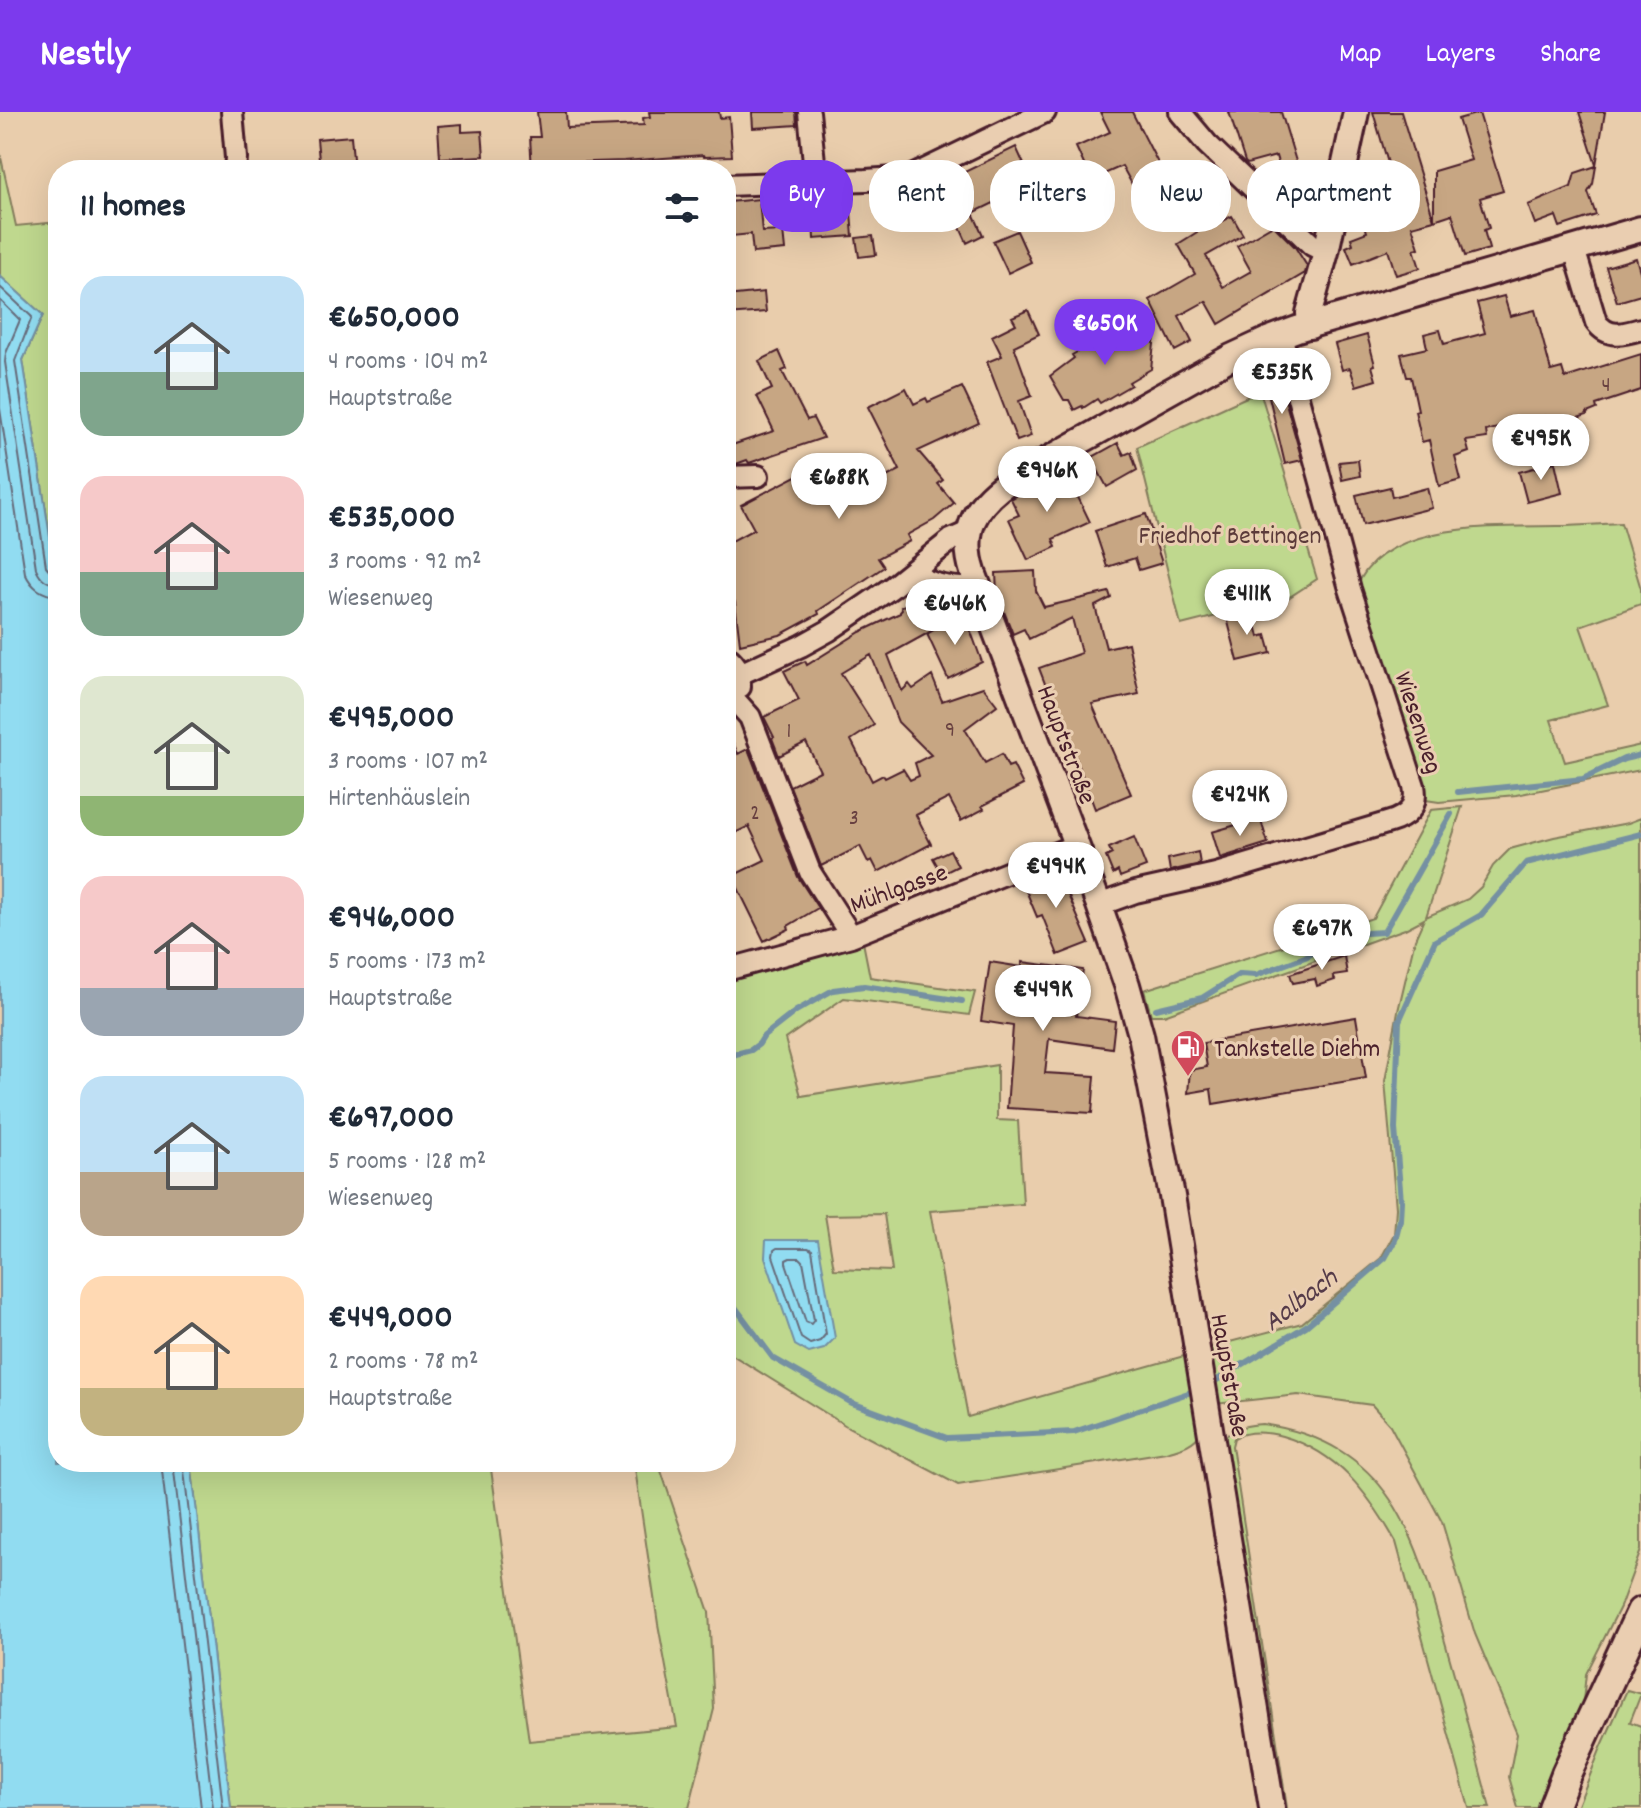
<!DOCTYPE html>
<meta charset="utf-8">
<style>
:root{--surface:#fff;--page:#f2f2f3;--text:#1f2937;--muted:#747a83;--accent:#7c3aed}
body{margin:0;font-family:Dekko,sans-serif;background:var(--page);color:var(--text);height:100vh;display:flex;flex-direction:column;font-size:30px;white-space:nowrap}
*{box-sizing:border-box;margin:0}
p{font-size:26px;color:var(--muted)}
.icon{flex:none;width:44px;height:44px;fill:none;stroke:currentColor;stroke-width:2;stroke-linecap:round;stroke-linejoin:round}
.map{position:relative;flex:1;overflow:hidden}
.sheet{position:absolute;left:48px;top:48px;width:688px;height:1312px;display:flex;flex-direction:column;background:var(--surface);border-radius:32px;box-shadow:0 8px 32px #0002}
.sheet>*{flex:none}
.banner{position:absolute;left:760px;top:48px;width:760px;height:72px;display:flex;gap:16px}
.price{position:absolute;translate:-50% -68px;padding:0 18px;border-radius:28px;background:#fff;color:#222;font-size:26px;line-height:52px;filter:drop-shadow(0 2px 4px #0008)}
.price::after{content:'';position:absolute;left:50%;top:48px;width:24px;height:18px;margin-left:-12px;background:inherit;clip-path:polygon(0 0,100% 0,50% 100%)}
.price.current{background:var(--accent);color:#fff}
ul{padding:0;list-style:none}
li{display:flex;align-items:center;gap:24px;height:200px;padding:0 32px}
li span{display:grid;place-items:center;flex:none;width:224px;height:160px;border-radius:24px;color:#555}
li>.icon{margin-inline-start:auto}
span .icon{width:96px;height:96px;fill:#fffc;stroke-width:1}
li b{font-size:34px}
h2{display:flex;justify-content:space-between;align-items:center;height:96px;padding:0 32px;font-size:34px}
.chip{padding:0 28px;border-radius:32px;background:var(--surface);box-shadow:0 8px 32px #0002;font-size:28px;line-height:72px}
.chip.current{background:var(--accent);color:#fff}
header{display:flex;align-items:center;gap:48px;box-sizing:border-box;height:112px;padding:0 40px;background:var(--accent);color:#fff}
header strong{font-size:38px}
nav{display:flex;gap:44px;margin-inline-start:auto;font-size:28px}
.map>svg:first-child{display:block}
.green{fill:#bfd88e;stroke:#847c5c;stroke-width:2;fill-rule:evenodd}
.water{fill:#91dcf1;stroke:#7590a2;stroke-width:2}
.lines{fill:none;stroke-linecap:round;stroke-linejoin:round}
.shore{stroke:#666b7a;stroke-width:2}
.stream{stroke:#7590a2;stroke-width:6}
.building{fill:#c7a683;stroke:#4a1f2b;stroke-width:2;fill-rule:evenodd}
.minor-casing{stroke:#4a1f2b;stroke-width:26}
.tertiary-casing{stroke:#4a1f2b;stroke-width:30}
.secondary-casing{stroke:#4a1f2b;stroke-width:34}
.minor{stroke:#eaceb1;stroke-width:20}
.tertiary{stroke:#eaceb1;stroke-width:24}
.secondary{stroke:#eaceb1;stroke-width:28}
.labels{text-anchor:middle;stroke-width:6;stroke-linejoin:round;paint-order:stroke}
.number-label{font-size:22px;fill:#694141}
.park-label{font-size:26px;fill:#5c3b3a;stroke:#eaceb1}
.street-label{font-size:26px;fill:#4a1f2b;stroke:#eaceb1}
.poi-label{font-size:26px;fill:#4a1f2b;stroke:#eaceb1;text-anchor:start}
.water-label{font-size:28px;font-style:italic;fill:#553b49;stroke:#eaceb1}
</style>
<header>
<strong>Nestly</strong>
<nav><a>Map</a><a>Layers</a><a>Share</a></nav>
</header>
<div class="map">
<svg width="1641" height="1696" viewBox="0 0 1641 1696">
<rect width="100%" height="100%" fill="#e9cdac"/>
<filter id="ink" filterUnits="userSpaceOnUse"><feTurbulence type="fractalNoise" baseFrequency=".0125" numOctaves="2"/><feDisplacementMap in="SourceGraphic" scale="16" xChannelSelector="R" yChannelSelector="G"/><feConvolveMatrix kernelMatrix="1 2 1 2 8 2 1 2 1" color-interpolation-filters="sRGB"/></filter>
<g filter="url(#ink)">
<!-- green -->
<path class="green" d="M0,41L16,114L58,110V478L23,248L43,203L0,164Z
M1260,279L1317,467L1288,486L1181,513L1137,335Z
M1621,411L1641,477V492L1580,514L1608,593L1551,608L1565,650L1641,633V658L1516,683L1439,690L1426,688L1421,684L1356,477C1381,408 1500,415 1558,414C1579,414 1600,412 1621,411Z
M1462,695L1426,805L1468,787L1481,775L1493,754L1510,737L1554,725L1628,711L1641,706V1438L1620,1495L1586,1562L1582,1598L1541,1696H1518L1509,1665L1517,1622L1475,1522L1442,1410L1390,1313L1372,1293L1298,1283L1215,1292L1207,1236L1302,1211L1381,1146L1394,1122L1396,1096L1385,969L1398,899L1415,827L1424,807L1405,817L1164,903H1151L1144,878L1373,806L1431,698Z
M861,820L870,865L975,880L969,903L844,886L785,927L801,984L997,953V1008L1018,1009L1023,1092L930,1099L968,1305L1191,1242L1202,1319C1194,1333 1181,1336 1166,1340L958,1373L848,1315L726,1239V858ZM884,1102L892,1159L834,1157L825,1103Z
M1262,1312C1390,1331 1415,1421 1445,1530C1461,1585 1475,1641 1490,1696H1469L1396,1430C1368,1381 1338,1340 1282,1324C1265,1320 1249,1318 1234,1326L1232,1334L1287,1696H1281L1224,1333L1226,1324C1237,1315 1247,1313 1262,1312Z
M191,1350H490L529,1629L677,1615L658,1512L634,1350H658L709,1500L714,1597L689,1696H231Z
M1627,1578L1641,1582L1630,1610L1641,1614V1696H1577L1600,1638Z"/>
<!-- water -->
<path class="water" d="M0,164L43,203L23,248L58,478V1350H191L231,1696H0Z
M766,1128H818L835,1226L824,1237L809,1241L795,1233L765,1145Z"/>
<g class="lines">
<!-- shore -->
<path class="shore" d="M0,175L32,205L15,249L46,454L51,460L58,462
M0,188L20,208L6,241L5,250L36,456C40,466 47,472 58,472
M0,297L25,461C32,476 42,483 58,484
M777,1136H808L812,1138L826,1222L820,1229L810,1232L801,1226L773,1144L774,1138Z
M790,1146H800L803,1149L814,1208L811,1212L806,1210L786,1151V1148Z
M161,1350L201,1696
M173,1350L213,1696
M183,1350L223,1696"/>
<!-- stream -->
<path class="stream" d="M1458,680L1583,667L1624,647L1641,643
M1156,897L1202,886L1240,862L1256,863L1305,845L1349,822L1384,820L1451,702
M726,948L732,943L751,938L759,932L764,924L796,899L833,878L864,874L962,889
M726,1192L732,1191L773,1246L852,1291L947,1326L1074,1320L1197,1278
M1207,1274L1306,1214L1385,1146L1395,1128L1400,1108L1401,1089L1395,1017L1399,909L1435,829L1481,803L1526,751L1641,722
M186,1355L206,1350"/>
</g>
<!-- building -->
<path class="building" d="M537,0H566L567,16L644,13L643,6L650,5L649,0H719L720,6L729,5L732,44L704,45L703,43L624,49L561,51V57L532,58L530,25H540Z
M752,0H796L797,13L753,16Z
M1100,0H1132L1159,53L1149,59L1152,64L1133,74L1122,54L1091,68L1076,35L1110,20Z
M1229,0H1281L1298,56L1281,61L1276,44L1247,52L1245,50Z
M1373,0H1401L1434,108L1412,114L1419,136L1414,137L1420,156L1396,163L1388,138L1353,152L1346,135L1353,132L1351,126L1367,120L1356,84L1370,78L1367,65L1390,58Z
M1579,0H1605L1596,53Z
M1479,1L1503,79L1480,86L1489,116L1484,118L1489,137L1465,144L1452,102L1434,108V59L1471,48L1458,7Z
M462,12V20L482,19L484,44L440,46L438,14Z
M351,24L354,58H320L317,27Z
M1016,35L1033,72L973,101L983,123L967,131L954,102L925,115L910,81L936,69L938,73Z
M1596,54L1593,72L1588,80L1596,103L1560,115L1556,104L1535,112L1528,93L1571,75L1575,61Z
M1295,61L1321,66L1316,89L1290,84Z
M1077,64L1089,87L1061,102L1049,79Z
M759,87L762,120L783,119L785,138L753,141L751,122L732,124L729,90Z
M850,88L853,124L814,127L813,108L818,107L817,91Z
M1232,104L1243,123L1206,144L1223,175L1251,159L1237,134L1273,113L1295,135L1307,154L1305,161L1219,212L1206,189L1179,204L1192,230L1175,239L1150,188L1195,162L1178,132L1218,107L1220,110Z
M1017,119L1031,150L1008,161L993,129Z
M873,124L876,143L859,145L856,126Z
M1636,146L1641,163V183L1617,190L1606,155Z
M764,180L766,200L726,203V184Z
M1504,184L1510,204L1535,198L1551,259L1562,256L1565,266L1641,242V278L1596,293L1597,297L1587,301V303L1548,315L1545,304L1486,319L1487,326L1466,329L1469,340L1455,345L1461,368L1439,374L1429,328L1422,330L1415,299L1418,298L1411,265H1407L1401,242L1427,236L1424,222L1440,218L1444,232L1485,221L1477,191Z
M1028,198L1039,222L1014,234L1032,284L1019,289L1031,324L1017,329L987,250L1002,244L992,224L1016,212L1012,205Z
M1122,214L1142,223L1156,215L1151,257L1129,270L1131,273L1100,291L1097,287L1083,296L1082,294L1074,298L1069,288H1064L1050,264L1074,246L1072,243Z
M1367,223L1375,253L1372,254L1376,268L1356,274L1350,256L1342,258L1335,232Z
M779,239L787,257L782,259L807,308L813,306L823,326L749,351L747,348L736,352H726V335L774,319L757,284L772,277L759,249Z
M1275,252L1302,348L1285,352L1262,255Z
M962,275L979,311L918,339L943,368L938,372L954,391L934,408L907,423L910,429L878,446L884,455L818,499L819,502L780,523L740,532L735,490L726,495V432L754,417L741,393L833,345L850,375L864,368L867,375L900,358L868,295L906,276L914,292L926,286L928,290Z
M1118,331L1124,343L1131,340L1137,358L1107,375L1091,346Z
M1358,348L1360,364L1342,368L1339,350Z
M1555,350L1562,381L1527,390L1519,360Z
M1064,356L1090,410L1053,427L1056,435L1028,448L1009,407L1019,403L1011,387Z
M1390,375L1392,385L1427,376L1432,396L1363,413L1356,383Z
M1146,402L1162,451L1139,458L1135,446L1107,455L1095,419Z
M1035,459L1036,479L1044,495L1109,480L1111,486L1095,494L1106,536L1128,531L1139,582L1092,592L1131,682L1095,697L1069,628L1067,629L1039,556L1081,541L1072,506L1029,527L1024,517L1013,522L997,482L996,461Z
M922,483L939,515L888,543L902,579L909,572L913,577L932,564L942,589L983,575L997,593L965,617L985,651L1002,642L1008,655L1013,653L1023,673L982,694L984,697L961,709L949,686L916,703L931,732L878,760L872,748L868,750L860,734L821,754L790,674L820,659L806,630L779,644L772,626L774,625L764,605L799,588L784,559L805,549L807,553L860,520L900,501V500L902,498L901,495ZM871,543L898,610L931,643L915,651L919,664L910,668L903,657L885,666L883,663L872,669L851,628L874,613L841,561Z
M1253,500L1259,525L1266,523L1271,541L1238,549L1227,506Z
M966,506L982,550L948,567L927,522L939,515Z
M726,615L738,642L748,637L798,765L818,796L788,814L789,817L764,829L732,764L765,748L749,714L733,722L726,708Z
M1260,706L1268,731L1220,746L1212,720Z
M1134,725L1146,755L1120,765L1118,759L1113,762L1106,745L1112,742L1109,736Z
M950,738L958,754L942,762L933,746Z
M1198,740L1200,752L1170,759L1168,747Z
M1056,755L1089,831L1058,843L1042,803L1037,805L1022,769Z
M1344,844L1347,862L1333,864L1335,868L1317,874L1315,867L1293,871L1290,862Z
M990,850L1022,855V850L1083,858L1076,904L1115,909L1112,936L1049,927L1045,961L1095,964L1092,1001L1007,996L1013,914L981,909Z
M1356,905L1366,966L1213,992L1211,977L1188,981L1190,958L1207,955L1203,931Z"/>
<g class="lines">
<!-- minor casing -->
<g class="minor-casing">
<path id="minor" d="M232,0L236,46L235,58
M809,0L816,70
M1180,0L1207,32L1312,133L1326,140
M726,73L866,68L910,65L1045,0
M1574,137L1596,210C1608,227 1624,222 1641,217
M726,365L758,364
M911,460C929,473 957,479 979,475
M726,544C738,553 740,560 740,575
M740,562L801,534L828,519L891,476L951,428L969,420
M733,586L750,605L810,760L851,824L1076,733
M1099,793L1135,780L1216,762L1390,710C1409,704 1418,694 1414,674L1350,477L1281,223
M726,858L851,824"/>
</g>
<!-- tertiary casing -->
<g class="tertiary-casing">
<path id="tertiary" d="M1310,214L1309,201L1326,140L1356,0
M1272,1696L1172,1084L1141,923L1127,873L1099,793L973,460C960,419 975,393 1008,370L1231,245L1270,227L1297,217L1641,117"/>
</g>
<!-- secondary casing -->
<g class="secondary-casing">
<path id="secondary" d="M1553,1696L1566,1662L1641,1500"/>
</g>
<!-- minor -->
<use href="#minor" class="minor"/>
<!-- tertiary -->
<use href="#tertiary" class="tertiary"/>
<!-- secondary -->
<use href="#secondary" class="secondary"/>
</g>
</g>
<!-- icons -->
<defs>
<g id="fuel-pin" transform="scale(1.8)"><path d="M0 17L-7.5 6A9.5 9.5 0 1 1 7.5 6Z" fill="#d1495b" stroke="#eaceb1"/><path d="M-5.5-6h7V0h2V4h1.3V-2.5L3-4.5l.8-.8L6-3V5H2.5V1h-1V6h-7ZM-4.2-4.7v3.2H.2V-4.7Z" fill="#fff"/></g>
</defs>
<g fill-rule="evenodd">
<use href="#fuel-pin" x="1188" y="935"/>
</g>
<g class="labels">
<!-- number labels -->
<g class="number-label">
<text x="1606" y="279">4</text>
<text x="950" y="624">9</text>
<text x="789" y="625">1</text>
<text x="755" y="707">2</text>
<text x="854" y="712">3</text>
</g>
<!-- park labels -->
<g class="park-label">
<text x="1230" y="431">Friedhof Bettingen</text>
</g>
<!-- street labels -->
<g class="street-label">
<text transform="translate(1420 610) rotate(72)" y="9">Wiesenweg</text>
<text transform="translate(1068 632) rotate(69)" y="9">Hauptstraße</text>
<text transform="translate(898 775) rotate(-20)" y="9">Mühlgasse</text>
<text transform="translate(1231 1263) rotate(80)" y="9">Hauptstraße</text>
</g>
<!-- poi labels -->
<g class="poi-label">
<text x="1214" y="944">Tankstelle Diehm</text>
</g>
<!-- water labels -->
<g class="water-label">
<text transform="translate(1299 1186) rotate(-37)" y="10">Aalbach</text>
</g>
</g>
</svg>
<b class="price current" style="left:1105px;top:255px">€650K</b>
<b class="price" style="left:1282px;top:304px">€535K</b>
<b class="price" style="left:1541px;top:370px">€495K</b>
<b class="price" style="left:1047px;top:402px">€946K</b>
<b class="price" style="left:839px;top:409px">€688K</b>
<b class="price" style="left:1247px;top:525px">€411K</b>
<b class="price" style="left:955px;top:535px">€646K</b>
<b class="price" style="left:1240px;top:726px">€424K</b>
<b class="price" style="left:1056px;top:798px">€494K</b>
<b class="price" style="left:1322px;top:860px">€697K</b>
<b class="price" style="left:1043px;top:921px">€449K</b>
<div class="banner">
<a class="chip current">Buy</a>
<a class="chip">Rent</a>
<a class="chip">Filters</a>
<a class="chip">New</a>
<a class="chip">Apartment</a>
</div>
<section class="sheet">
<h2>11 homes<svg class="icon" aria-label="filters" viewBox="0 0 24 24"><path d="M4 7h16M4 17h16"/><circle cx="9" cy="7" r="2"/><circle cx="15" cy="17" r="2"/></svg></h2>
<ul>
<li><span style="background:linear-gradient(#bfe0f5 60%,#7fa58c 0)"><svg class="icon" aria-label="home" viewBox="0 0 24 24"><path d="M3 11l9-7 9 7M6 9v11h12V9"/></svg></span><div><b>€650,000</b><p>4 rooms · 104 m²</p><p>Hauptstraße</p></div></li>
<li><span style="background:linear-gradient(#f6c9c9 60%,#7fa58c 0)"><svg class="icon" aria-label="home" viewBox="0 0 24 24"><path d="M3 11l9-7 9 7M6 9v11h12V9"/></svg></span><div><b>€535,000</b><p>3 rooms · 92 m²</p><p>Wiesenweg</p></div></li>
<li><span style="background:linear-gradient(#dfe7d0 75%,#8fb573 0)"><svg class="icon" aria-label="home" viewBox="0 0 24 24"><path d="M3 11l9-7 9 7M6 9v11h12V9"/></svg></span><div><b>€495,000</b><p>3 rooms · 107 m²</p><p>Hirtenhäuslein</p></div></li>
<li><span style="background:linear-gradient(#f6c9c9 70%,#9aa5b1 0)"><svg class="icon" aria-label="home" viewBox="0 0 24 24"><path d="M3 11l9-7 9 7M6 9v11h12V9"/></svg></span><div><b>€946,000</b><p>5 rooms · 173 m²</p><p>Hauptstraße</p></div></li>
<li><span style="background:linear-gradient(#bfe0f5 60%,#b9a48a 0)"><svg class="icon" aria-label="home" viewBox="0 0 24 24"><path d="M3 11l9-7 9 7M6 9v11h12V9"/></svg></span><div><b>€697,000</b><p>5 rooms · 128 m²</p><p>Wiesenweg</p></div></li>
<li><span style="background:linear-gradient(#ffd9b3 70%,#c2b280 0)"><svg class="icon" aria-label="home" viewBox="0 0 24 24"><path d="M3 11l9-7 9 7M6 9v11h12V9"/></svg></span><div><b>€449,000</b><p>2 rooms · 78 m²</p><p>Hauptstraße</p></div></li>
</ul>
</section>
</div>
